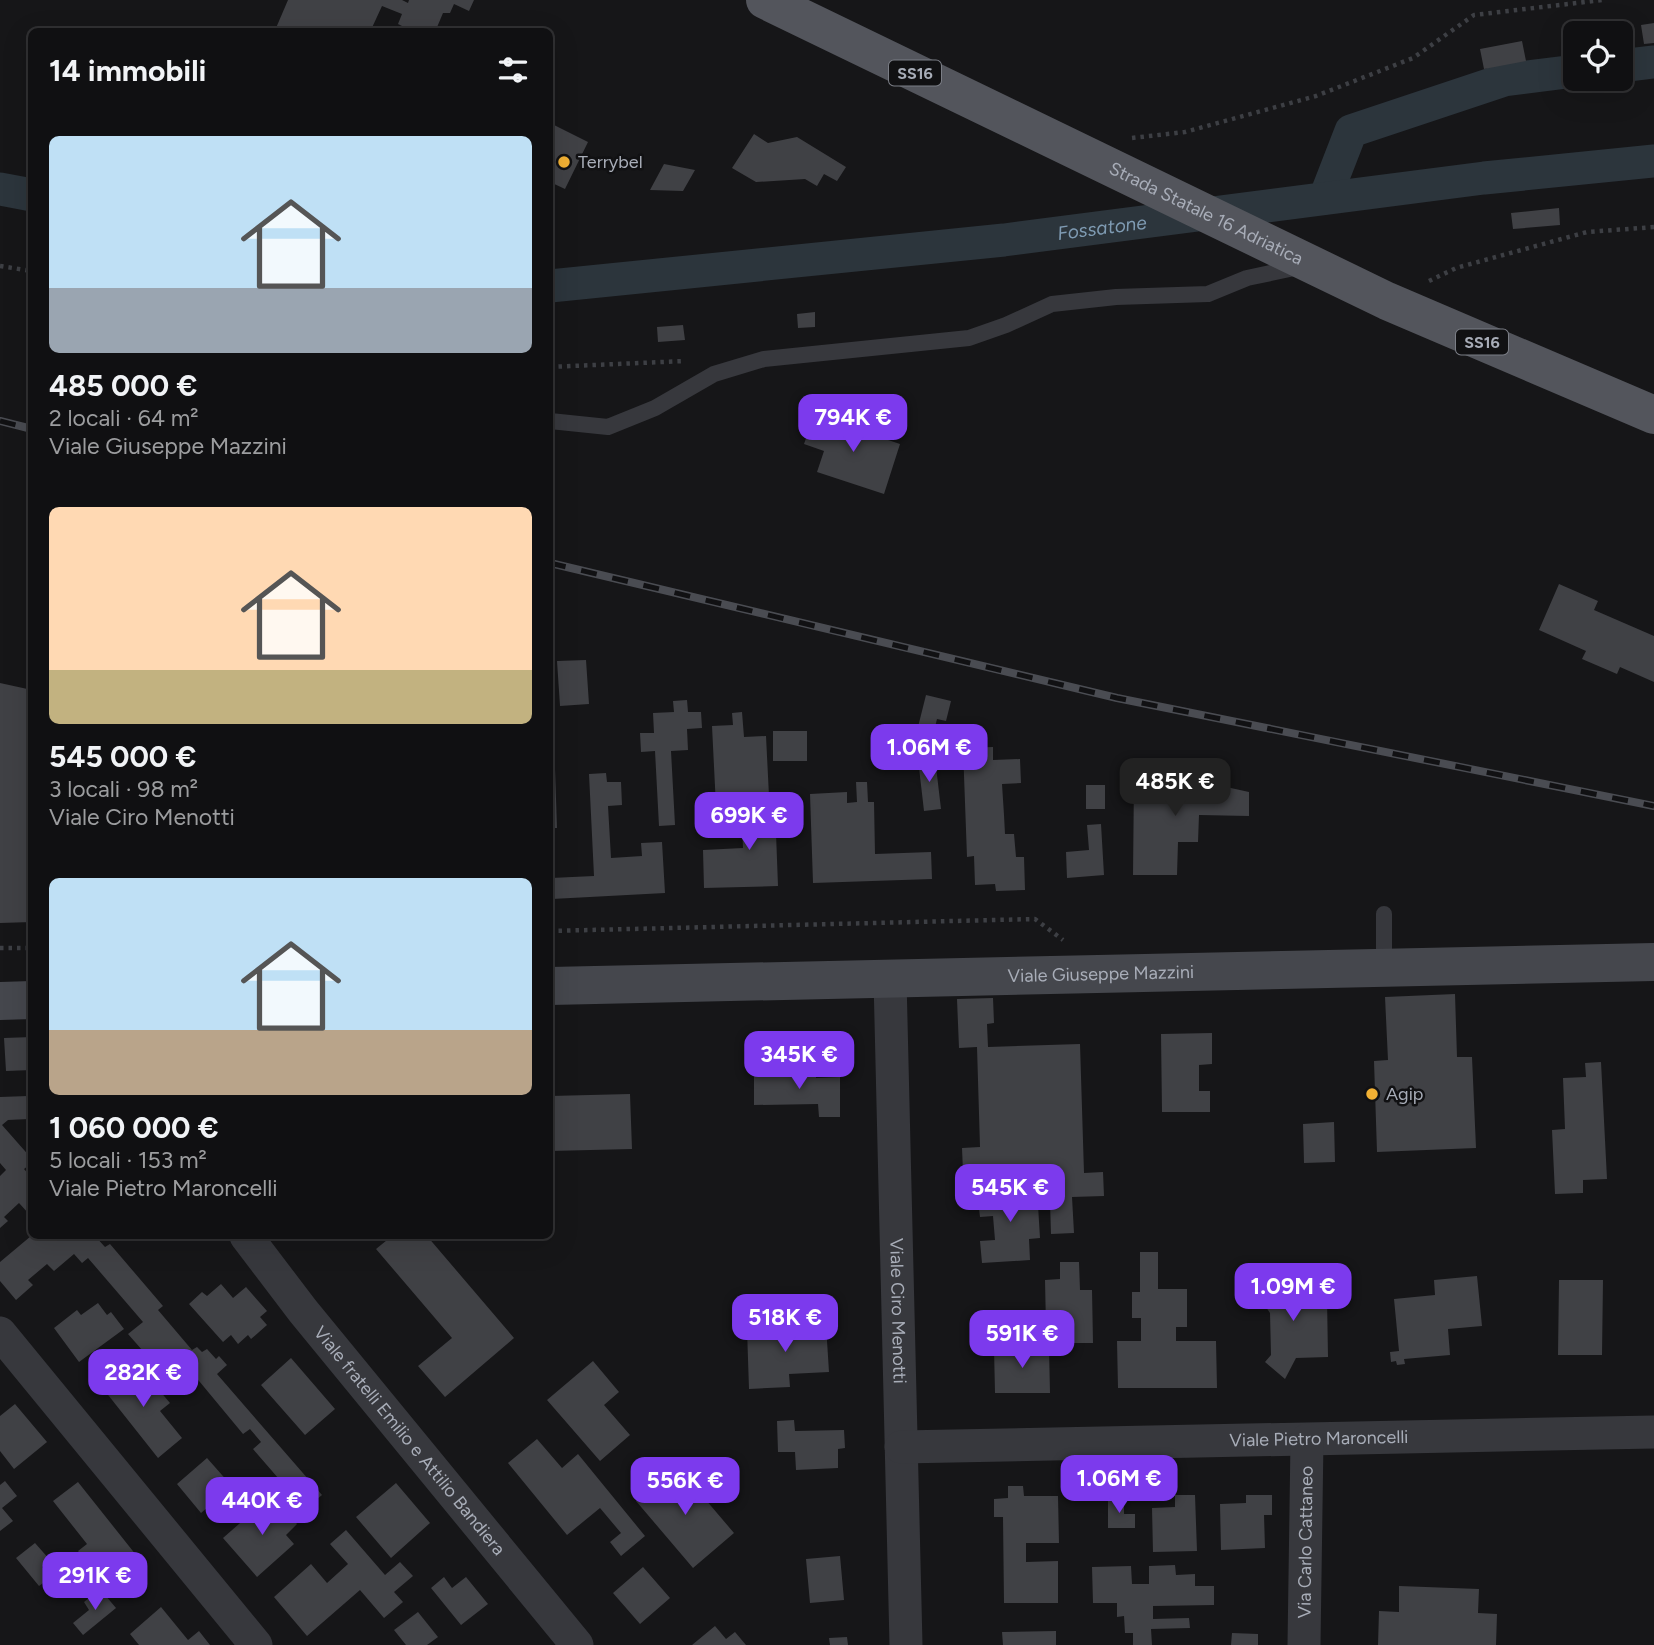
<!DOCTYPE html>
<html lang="it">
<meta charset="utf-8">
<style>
:root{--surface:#101012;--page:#19191b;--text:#f1f3f6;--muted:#9c9d9f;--line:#303032;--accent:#7c3aed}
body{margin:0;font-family:Figtree,sans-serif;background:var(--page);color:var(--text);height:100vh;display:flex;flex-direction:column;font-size:26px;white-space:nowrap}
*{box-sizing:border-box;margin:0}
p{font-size:23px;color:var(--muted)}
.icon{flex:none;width:38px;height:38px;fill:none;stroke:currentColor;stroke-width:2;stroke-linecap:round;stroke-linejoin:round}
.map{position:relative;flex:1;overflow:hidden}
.panel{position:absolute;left:28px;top:28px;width:525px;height:1211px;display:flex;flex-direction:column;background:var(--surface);border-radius:10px;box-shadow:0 7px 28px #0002,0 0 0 2px var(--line)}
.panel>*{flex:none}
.fabs{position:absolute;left:1563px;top:21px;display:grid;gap:14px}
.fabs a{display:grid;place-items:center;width:70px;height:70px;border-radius:10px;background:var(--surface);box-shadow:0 7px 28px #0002,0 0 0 2px var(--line);font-size:35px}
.price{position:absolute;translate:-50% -60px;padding:0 16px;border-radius:14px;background:var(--accent);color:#fff;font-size:23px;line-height:46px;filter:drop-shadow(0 2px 4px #0008)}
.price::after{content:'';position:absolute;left:50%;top:42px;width:21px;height:16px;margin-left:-10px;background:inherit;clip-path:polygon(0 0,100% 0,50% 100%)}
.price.current{background:#222;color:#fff}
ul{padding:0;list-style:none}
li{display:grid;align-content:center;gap:14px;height:371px;padding:0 21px}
li span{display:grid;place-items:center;height:217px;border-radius:10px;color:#555}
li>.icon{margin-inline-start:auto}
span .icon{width:126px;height:126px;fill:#fffc;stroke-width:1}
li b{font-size:30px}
h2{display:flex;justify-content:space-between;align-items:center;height:84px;padding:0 21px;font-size:30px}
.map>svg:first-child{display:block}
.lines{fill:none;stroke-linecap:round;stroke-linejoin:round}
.canal{stroke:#2c353c;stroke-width:33}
.building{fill:#404145}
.path{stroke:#3d3f44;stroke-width:4.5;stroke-dasharray:3.5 5;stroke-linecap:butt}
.lane{stroke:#37383d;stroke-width:16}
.street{stroke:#37383d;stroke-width:33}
.secondary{stroke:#45474d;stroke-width:38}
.primary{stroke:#53555c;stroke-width:38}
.rail-casing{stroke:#4a4c52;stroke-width:8}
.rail{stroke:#111113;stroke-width:5;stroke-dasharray:16;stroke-linecap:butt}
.poi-dot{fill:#f2b134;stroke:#111113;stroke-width:2.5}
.labels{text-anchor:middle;stroke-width:5;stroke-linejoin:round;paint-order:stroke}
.shield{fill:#111113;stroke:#7b7e86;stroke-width:2}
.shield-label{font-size:16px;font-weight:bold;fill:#a8adb8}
.poi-label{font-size:18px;fill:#a8adb8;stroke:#111113;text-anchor:start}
.street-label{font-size:18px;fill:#a8adb8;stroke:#111113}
.water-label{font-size:19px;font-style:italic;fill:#7f9bb3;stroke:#111113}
</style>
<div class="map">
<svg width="1654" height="1645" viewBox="0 0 1654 1645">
<rect width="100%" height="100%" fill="#161618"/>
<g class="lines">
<!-- canal -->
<g class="canal">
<path d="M1620,66L1654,62"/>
<path d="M0,189L32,195"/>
<path d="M1325,198L1351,131L1504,80L1575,71"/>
<path id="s1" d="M550,286L1004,240L1484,178L1654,161"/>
</g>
</g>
<!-- building -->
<path class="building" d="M288,0H402L408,3L409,0H474L469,11L454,4L450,13H443L435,32H414L398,24L402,14L382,6L370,32H283L276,28Z
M1654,23V43L1644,44L1641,25Z
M1522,41L1526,61L1484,69L1480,49Z
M550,123L588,142L565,189L550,182Z
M754,134L768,143L797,137L846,167L837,181L824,174L817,186L805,179L756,182L732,168Z
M664,164L695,170L683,191L650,190Z
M1559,208L1560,225L1513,229L1511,213Z
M815,312V327L798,328L797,314Z
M683,325L685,340L658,342L657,327Z
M814,415L900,444L884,494L817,472L824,451L804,444Z
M1559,584L1598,601L1594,610L1654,636V682L1620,667L1617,674L1582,659L1586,651L1539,630Z
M586,660L589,704L560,706L557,661Z
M0,683L32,690V922L0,923Z
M926,695L951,701L946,721L937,719L934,731L918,727Z
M687,700L688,712H701L702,728L687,729L688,750L671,751L675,825L659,826L655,751L641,752L640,733H654L653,713L674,712L673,701Z
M742,712L744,737L766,736L769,796L730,798L731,826L717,827L712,726L733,725L732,713Z
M773,731H807V761H773Z
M993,747V760L1020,759L1021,783L1002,784L1004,815L1005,834H1014L1016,857H1024L1025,890L996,891L995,884L975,885L974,856L967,857L963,748Z
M935,758L941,809L924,811L918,759Z
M550,769H555L557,828H550Z
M606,773L607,782H621L622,805L608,806L611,858L642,856L641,843L662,842L665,893L552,899L551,878L594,876L589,774Z
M1134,778L1190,779L1249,792V816L1199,815L1198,842H1178L1177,875H1133Z
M856,782H867L868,802H874L875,854L931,852L932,879L813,883L810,794L847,792V803L857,802Z
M1086,785H1105V809H1086Z
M782,798L784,833H776L778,886L704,888L703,850L743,848L742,827L755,826L754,799Z
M1101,824L1104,875L1067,878L1066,852L1089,850L1087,825Z
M1455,994L1457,1057H1472L1476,1148L1377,1152L1374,1061L1388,1060L1385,997Z
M993,998L994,1023L987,1024L988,1047L1080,1044L1084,1173L1103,1172L1104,1196L1072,1197L1074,1233L1051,1234L1049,1169L963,1172L962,1148L980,1147L977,1047L959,1048L957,999Z
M1212,1033V1064L1199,1065V1091H1210V1112H1162L1161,1034Z
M32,1037V1070L6,1071L4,1038Z
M1601,1062L1607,1179L1583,1180V1193L1555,1194L1552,1130L1565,1129L1563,1078L1586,1077L1585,1063Z
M816,1069V1078L840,1077V1117H819L818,1104L754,1105V1076H771L770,1070Z
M630,1094L632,1149L550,1151V1096Z
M28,1096L29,1119L8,1120L2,1125L32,1159V1163L24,1169L32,1178V1211L29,1214L19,1203L4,1217L8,1221L0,1228V1176L6,1170L0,1163V1097Z
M1334,1122L1335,1162L1304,1163L1303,1124Z
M1037,1189L1040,1238L1029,1239L1030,1260L982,1263L980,1241L995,1240L993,1216L980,1217L977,1193Z
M31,1236H73L76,1240L82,1236H95L105,1247L110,1244L163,1306L158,1310L192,1350L197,1347L202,1352L207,1349L216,1359L219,1356L227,1365L217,1374L322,1495L305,1509L253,1449L261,1442L250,1429L243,1434L175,1352L157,1367L128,1334L143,1322L88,1258L82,1263L74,1254L54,1271L47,1264L28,1280L33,1285L16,1300L0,1281V1262Z
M392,1236H427L514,1338L445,1397L418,1366L452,1338L376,1249Z
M1140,1252H1158V1289H1187V1327H1176V1341H1216L1217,1388H1118L1117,1341H1141V1318H1132V1292H1140Z
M1060,1262H1079L1080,1290H1092L1093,1343H1072V1327H1046L1045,1280L1060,1279Z
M1281,1267L1304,1299L1327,1298L1328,1357L1296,1358L1285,1379L1265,1362L1271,1355L1270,1313L1253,1288Z
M1477,1276L1482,1326L1448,1329L1450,1355L1404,1359L1405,1364L1397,1365L1396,1361L1391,1362L1390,1352L1399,1351L1394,1299L1435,1295L1434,1280Z
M1559,1280H1603L1602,1355H1558Z
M221,1284L233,1298L246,1287L267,1311L260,1317L267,1325L251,1339L248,1335L238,1344L231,1335L223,1342L189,1304L202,1292L207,1296Z
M98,1303L107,1315L111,1312L124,1329L79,1362L54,1328L77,1310L81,1315Z
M826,1325L829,1372L789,1374L790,1387L749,1389L747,1329Z
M994,1348H1049L1050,1393H995Z
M291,1358L335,1409L305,1435L261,1385Z
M593,1361L619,1392L604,1405L630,1435L600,1461L547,1400Z
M125,1367L134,1378L143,1371L170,1403L160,1411L182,1438L158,1458L101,1386Z
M15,1404L47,1442L14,1469L0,1451V1416Z
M794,1420L795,1431L844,1430L845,1448L838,1449V1468L796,1470L795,1452H778L777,1421Z
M537,1439L562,1468L578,1454L645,1536L621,1556L610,1542L621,1533L600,1508L567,1535L508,1463Z
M207,1458L237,1492L225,1503L220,1497L201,1513L177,1484Z
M677,1466L734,1533L693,1568L636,1501Z
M5,1481L17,1496L2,1508L13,1521L0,1531V1485Z
M78,1482L144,1565L109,1591L78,1551L87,1544L53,1501Z
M396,1483L430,1523L391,1558L356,1517Z
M1008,1486H1023L1024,1496H1058L1059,1543H1026V1562L1058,1561V1603H1004L1003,1517H994V1499L1008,1498Z
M1175,1495H1195L1197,1551L1153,1552L1152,1508L1175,1507Z
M1246,1495H1272V1515H1264L1265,1548L1221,1550L1220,1504L1246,1503Z
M1108,1498H1124V1514H1135V1528H1108Z
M264,1502L272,1512L281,1504L297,1524L286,1535L294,1544L257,1577L223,1538Z
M346,1530L385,1575L400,1562L413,1576L394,1592L403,1602L384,1618L360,1590L307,1636L274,1597L311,1564L327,1583L348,1564L330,1544Z
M35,1543L50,1560L42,1567L51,1577L39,1586L16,1558Z
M840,1556L844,1600L810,1603L806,1559Z
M1175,1565L1176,1575L1195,1574V1586H1214V1605L1153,1606V1619L1189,1618L1190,1628L1151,1629L1152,1645H1133V1633H1125L1124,1616L1117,1617V1603H1093L1092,1567L1131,1566L1132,1584H1149V1566Z
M643,1567L670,1598L640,1624L613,1593Z
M444,1577L452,1588L466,1577L488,1604L461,1625L431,1588Z
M1399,1586L1479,1589L1478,1613L1497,1614L1496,1645H1378L1379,1611L1399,1612Z
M100,1589L116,1608L83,1635L73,1623L89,1610L84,1602Z
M161,1607L188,1640L199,1631L210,1645H139L130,1634Z
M418,1612L438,1637L427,1645H406L394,1630Z
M715,1626L726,1639L735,1632L746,1645H692Z
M1056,1631V1645H1003L1002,1632Z
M1232,1633L1258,1634V1645H1231Z
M847,1637L848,1645H830L829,1638Z"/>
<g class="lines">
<!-- path -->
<path class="path" d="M1132,138L1185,132L1316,96L1413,58L1474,15L1602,0
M0,266L32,271
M1429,281L1456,268L1587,232L1654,227
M550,367L685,361
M550,931L1035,919L1063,940
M0,948H32"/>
<!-- lane -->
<path class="lane" d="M550,421L608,427L655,408L714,374L764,359L969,338L1006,325L1052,304L1116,297L1208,294L1247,278L1299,267
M1384,914V968"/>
<!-- street -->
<g class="street">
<path id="s2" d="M890,979L906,1645"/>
<path id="s3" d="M246,1236L303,1311L577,1645"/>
<path d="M0,1333L256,1645"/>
<path id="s4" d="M901,1447L1654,1432"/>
<path id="s5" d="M1304,1645L1307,1440"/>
</g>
<!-- secondary -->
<g class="secondary">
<path id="s6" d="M550,986L1654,962"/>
<path d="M0,1001L32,1000"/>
</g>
<!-- primary -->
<path class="primary" id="s7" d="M765,0L1387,301L1654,415"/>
<!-- rail casing -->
<g class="rail-casing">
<path id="rail" d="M0,421L32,429
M550,563L1117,698L1654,806"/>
</g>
<!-- rail -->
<use href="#rail" class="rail"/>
</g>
<!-- markers -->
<g class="poi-dot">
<circle cx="564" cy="162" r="7"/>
<circle cx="1372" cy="1094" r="7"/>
</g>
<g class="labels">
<!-- shield labels -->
<g class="shield">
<rect x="889" y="60.5" width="52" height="25" rx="5"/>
<rect x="1456" y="329.5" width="52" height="25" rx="5"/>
</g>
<g class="shield-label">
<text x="915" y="79">SS16</text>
<text x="1482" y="348">SS16</text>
</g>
<!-- poi labels -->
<g class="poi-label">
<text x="578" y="168">Terrybel</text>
<text x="1386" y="1100">Agip</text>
</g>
<!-- street labels -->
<g class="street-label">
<text dy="6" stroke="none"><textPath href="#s7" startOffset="490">Strada Statale 16 Adriatica</textPath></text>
<text dy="6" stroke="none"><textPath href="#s6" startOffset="551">Viale Giuseppe Mazzini</textPath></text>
<text dy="6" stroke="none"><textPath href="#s2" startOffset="332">Viale Ciro Menotti</textPath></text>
<text dy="6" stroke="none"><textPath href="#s4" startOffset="418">Viale Pietro Maroncelli</textPath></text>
<text dy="6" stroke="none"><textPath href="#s3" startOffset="262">Viale fratelli Emilio e Attilio Bandiera</textPath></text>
<text dy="6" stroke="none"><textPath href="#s5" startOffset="103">Via Carlo Cattaneo</textPath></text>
</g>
<!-- water labels -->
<g class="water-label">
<text dy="7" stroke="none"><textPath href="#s1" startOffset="555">Fossatone</textPath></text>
</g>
</g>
</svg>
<div class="fabs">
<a><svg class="icon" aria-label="locate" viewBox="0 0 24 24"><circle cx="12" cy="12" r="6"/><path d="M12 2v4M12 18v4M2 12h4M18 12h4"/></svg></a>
</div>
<b class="price" style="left:853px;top:454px">794K €</b>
<b class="price" style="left:929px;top:784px">1.06M €</b>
<b class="price current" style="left:1175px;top:818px">485K €</b>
<b class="price" style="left:749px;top:852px">699K €</b>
<b class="price" style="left:799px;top:1091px">345K €</b>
<b class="price" style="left:1010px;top:1224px">545K €</b>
<b class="price" style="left:1293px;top:1323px">1.09M €</b>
<b class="price" style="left:785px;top:1354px">518K €</b>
<b class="price" style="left:1022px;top:1370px">591K €</b>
<b class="price" style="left:143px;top:1409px">282K €</b>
<b class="price" style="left:1119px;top:1515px">1.06M €</b>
<b class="price" style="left:685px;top:1517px">556K €</b>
<b class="price" style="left:262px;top:1537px">440K €</b>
<b class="price" style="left:95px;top:1612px">291K €</b>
<section class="panel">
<h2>14 immobili<svg class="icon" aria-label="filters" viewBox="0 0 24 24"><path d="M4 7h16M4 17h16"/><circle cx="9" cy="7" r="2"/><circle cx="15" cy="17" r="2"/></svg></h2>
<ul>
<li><span style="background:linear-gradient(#bfe0f5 70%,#9aa5b1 0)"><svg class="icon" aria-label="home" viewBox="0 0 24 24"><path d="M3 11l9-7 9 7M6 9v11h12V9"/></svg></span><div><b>485 000 €</b><p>2 locali · 64 m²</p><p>Viale Giuseppe Mazzini</p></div></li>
<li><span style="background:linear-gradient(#ffd9b3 75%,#c2b280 0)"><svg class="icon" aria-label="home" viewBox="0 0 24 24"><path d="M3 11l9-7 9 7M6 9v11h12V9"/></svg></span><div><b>545 000 €</b><p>3 locali · 98 m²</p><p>Viale Ciro Menotti</p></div></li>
<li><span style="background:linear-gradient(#bfe0f5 70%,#b9a48a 0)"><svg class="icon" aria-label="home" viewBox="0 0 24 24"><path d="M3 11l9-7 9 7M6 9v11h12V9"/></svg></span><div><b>1 060 000 €</b><p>5 locali · 153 m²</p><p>Viale Pietro Maroncelli</p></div></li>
</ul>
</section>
</div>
